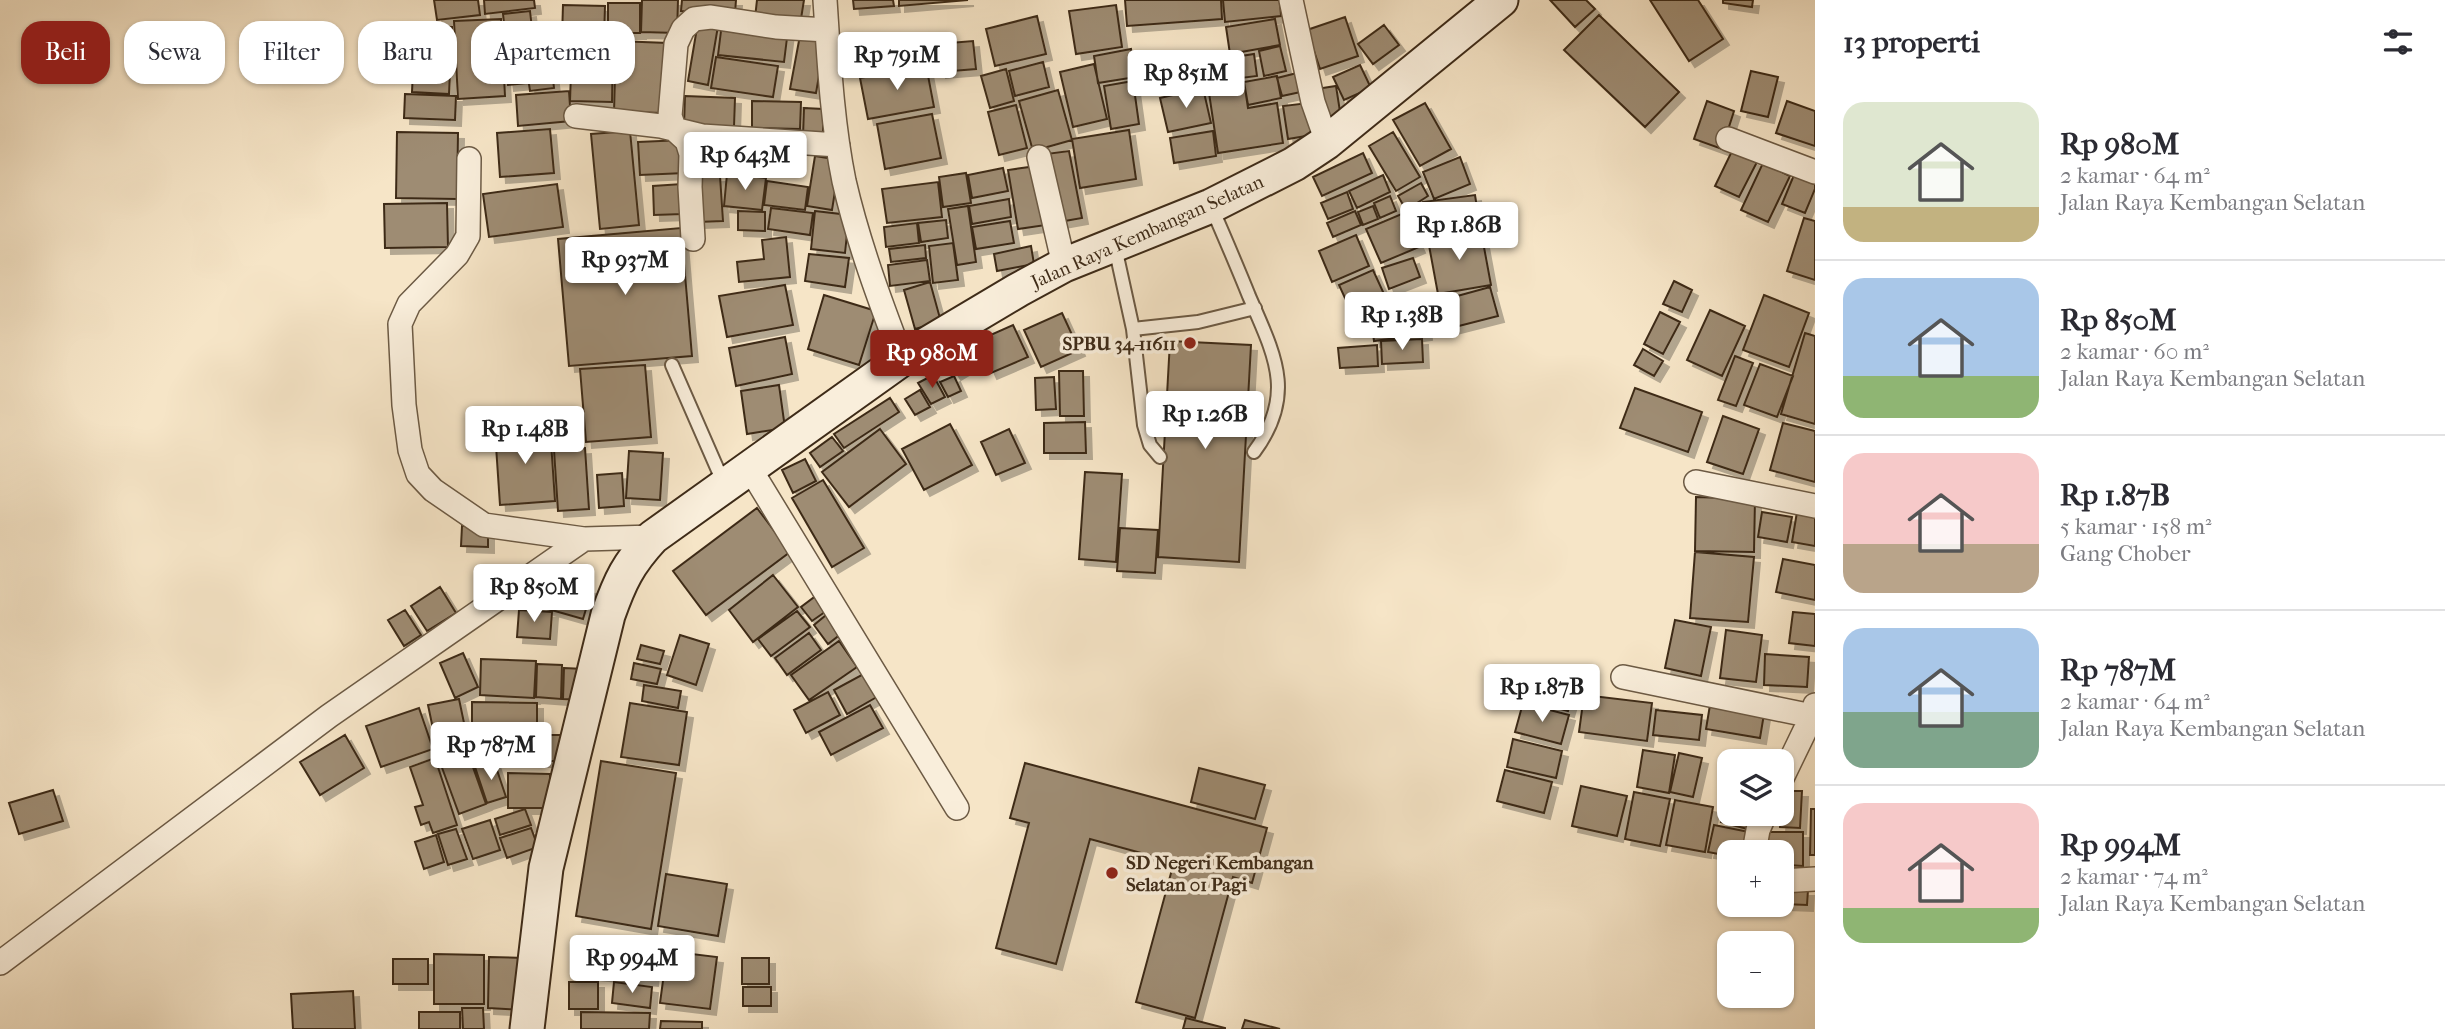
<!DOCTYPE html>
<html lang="id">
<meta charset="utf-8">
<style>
:root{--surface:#fff;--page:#f2f2f3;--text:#2b2b33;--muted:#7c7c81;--line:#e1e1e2;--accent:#8f2418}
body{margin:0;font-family:"IM FELL French Canon",serif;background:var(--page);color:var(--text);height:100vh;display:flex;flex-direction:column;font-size:26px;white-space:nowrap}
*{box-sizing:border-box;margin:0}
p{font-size:23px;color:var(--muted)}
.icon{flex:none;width:38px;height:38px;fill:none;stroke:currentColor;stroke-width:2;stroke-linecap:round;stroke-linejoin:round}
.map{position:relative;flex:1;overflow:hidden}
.details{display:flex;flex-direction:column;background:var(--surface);width:630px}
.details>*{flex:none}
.guide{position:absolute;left:21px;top:21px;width:665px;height:63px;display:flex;gap:14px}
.buttons{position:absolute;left:1717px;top:749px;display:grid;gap:14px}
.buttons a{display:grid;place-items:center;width:77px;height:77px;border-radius:14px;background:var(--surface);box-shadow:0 2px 5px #0004;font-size:35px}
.price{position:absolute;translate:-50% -60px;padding:0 16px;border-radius:7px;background:#fff;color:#222;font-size:23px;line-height:46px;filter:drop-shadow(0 2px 4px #0008)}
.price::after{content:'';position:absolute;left:50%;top:42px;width:21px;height:16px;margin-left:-10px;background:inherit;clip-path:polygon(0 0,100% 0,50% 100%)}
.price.active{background:var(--accent);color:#fff}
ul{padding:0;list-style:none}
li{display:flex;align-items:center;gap:21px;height:175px;padding:0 28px}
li+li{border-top:2px solid var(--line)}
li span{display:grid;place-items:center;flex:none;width:196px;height:140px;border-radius:21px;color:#555}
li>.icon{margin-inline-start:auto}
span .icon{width:84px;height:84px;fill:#fffc;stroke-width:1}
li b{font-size:30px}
h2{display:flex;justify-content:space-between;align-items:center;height:84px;padding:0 28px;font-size:30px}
.tag{padding:0 24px;border-radius:21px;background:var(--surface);box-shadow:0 2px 5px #0004;font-size:24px;line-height:63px}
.tag.active{background:var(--accent);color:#fff}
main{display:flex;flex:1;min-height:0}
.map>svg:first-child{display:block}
.building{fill:#9e8c73;stroke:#3e2b18;stroke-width:2;filter:url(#shadow)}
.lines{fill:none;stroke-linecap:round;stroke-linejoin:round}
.lane-casing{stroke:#6c5a44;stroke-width:16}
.street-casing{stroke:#6c5a44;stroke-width:26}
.secondary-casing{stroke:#3e2b18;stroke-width:37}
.lane{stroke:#f9eedb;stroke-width:12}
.street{stroke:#f9eedb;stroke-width:23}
.secondary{stroke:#f9eedb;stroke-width:33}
.poi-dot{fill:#8f2418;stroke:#f9eedb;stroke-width:2.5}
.labels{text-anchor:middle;stroke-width:7;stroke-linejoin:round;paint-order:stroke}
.street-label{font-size:19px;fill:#3e2b18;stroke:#f9eedb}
.poi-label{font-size:19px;font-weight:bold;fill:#3e2b18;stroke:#f9eedb;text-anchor:end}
</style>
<main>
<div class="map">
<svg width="1815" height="1029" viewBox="0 0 1815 1029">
<defs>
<filter id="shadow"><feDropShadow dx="6" dy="6" stdDeviation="0" flood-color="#0004"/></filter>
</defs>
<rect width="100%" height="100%" fill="#f6e5c7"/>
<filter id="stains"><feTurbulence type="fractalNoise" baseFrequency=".00286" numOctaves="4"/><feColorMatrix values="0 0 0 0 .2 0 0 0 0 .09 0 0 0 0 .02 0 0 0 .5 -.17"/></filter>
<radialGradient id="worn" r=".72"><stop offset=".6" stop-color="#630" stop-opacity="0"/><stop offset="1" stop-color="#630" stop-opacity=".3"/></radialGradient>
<!-- building -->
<path class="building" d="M434,0H478L480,15L437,20Z
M484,0H534L535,8L485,14Z
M642,0H678L677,33L641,32Z
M682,0H736L735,13L681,11Z
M757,0H804L800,25L755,18Z
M853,0H893L894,6L854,9Z
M899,0H968L899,6Z
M1125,0H1221L1222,19L1127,26Z
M1223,0H1280L1281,16L1225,22Z
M1550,0H1586L1595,9L1575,27Z
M1650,0H1698L1723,39L1689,61Z
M1723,0H1753L1752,7L1723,3Z
M608,3H640V33H608Z
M563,5L605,6L604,38L562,37Z
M1116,5L1122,47L1076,54L1069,11Z
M530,11L535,55L508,58L503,14Z
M1599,15L1679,92L1645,127L1564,50Z
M1037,16L1046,54L995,66L986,29Z
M1345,17L1358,56L1320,69L1307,30Z
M501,19L505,96L458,99L454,21Z
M1275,19L1280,45L1230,54L1226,27Z
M698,22L718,26L708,85L688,81Z
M722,23L788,30L784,62L718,55Z
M1384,25L1399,45L1373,64L1358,44Z
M415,26L452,27L449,94L412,92Z
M801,30L826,35L816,93L790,89Z
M616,41L668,43L667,113L614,112Z
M973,41L976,69L940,72L938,44Z
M572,44L613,45L612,102L570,101Z
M1280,46L1286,71L1264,76L1259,51Z
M1131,49L1136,77L1098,83L1094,56Z
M1254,54L1257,76L1225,80L1222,59Z
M716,57L778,66L773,97L711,88Z
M551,61L554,88L530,91L526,64Z
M1043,62L1049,87L1015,96L1009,71Z
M524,63L527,83L508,85L506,65Z
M1094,64L1107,119L1073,127L1060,72Z
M926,65L934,107L868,119L860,78Z
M1360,65L1371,88L1344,100L1333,77Z
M1006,69L1014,101L990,108L981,76Z
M1305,71L1310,90L1282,96L1277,78Z
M1751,71L1778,77L1768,117L1741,111Z
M1277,76L1281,98L1248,105L1244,82Z
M1133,81L1139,124L1111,129L1104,86Z
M1336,86L1341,118L1321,121L1316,89Z
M1203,88L1211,123L1168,132L1160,98Z
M1245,88L1248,108L1277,103L1283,143L1218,153L1209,93Z
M1058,90L1072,140L1033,151L1019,101Z
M569,91L571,121L518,126L516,95Z
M405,94L456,96L455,120L404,118Z
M685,96L735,98L734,127L684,126Z
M752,101L801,102L800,129L752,128Z
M1707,101L1734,111L1722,149L1694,139Z
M1787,101L1815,111V146L1776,133Z
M1308,103L1312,135L1288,139L1283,106Z
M1425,103L1451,149L1420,166L1393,120Z
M1016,105L1027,148L999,155L988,112Z
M804,108L823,109V137L803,136Z
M932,114L941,158L885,169L877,124Z
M550,129L554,173L500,177L497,133Z
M1129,130L1136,179L1080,188L1072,139Z
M630,131L639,225L600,229L591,134Z
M1213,131L1216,156L1174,163L1170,138Z
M397,132L458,133L457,199L396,198Z
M1393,132L1420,177L1396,191L1369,146Z
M683,140L685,173L640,175L638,142Z
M741,142H768V160H741Z
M737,143V171H715V144Z
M1069,151L1082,218L1059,222L1046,154Z
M1732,151L1757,162L1739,197L1715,186Z
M1363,153L1372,173L1322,196L1313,177Z
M815,156L840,160L832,210L807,206Z
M1460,157L1470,184L1434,199L1423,172Z
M1763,163L1790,176L1768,222L1741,210Z
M1037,166L1046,225L1018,229L1008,170Z
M1003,168L1008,191L972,198L968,175Z
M1796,170L1815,178V189L1805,213L1782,204Z
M966,173L971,203L943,207L939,177Z
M727,174L766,178L762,210L724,206Z
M1383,175L1390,192L1357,208L1349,191Z
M720,176L723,221L698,222L695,177Z
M767,181L808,187L805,210L764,205Z
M938,182L942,217L887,223L882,189Z
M1421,183L1428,196L1406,210L1398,196Z
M557,184L563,227L489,237L483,194Z
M682,184L683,214L654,215L653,186Z
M1347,192L1353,209L1328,219L1321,203Z
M1475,195L1480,227L1427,235L1423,202Z
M1390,196L1396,211L1380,218L1374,203Z
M1009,199L1011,217L972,224L969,206Z
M447,203L448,247L385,248L384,204Z
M968,206L976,262L957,265L948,209Z
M1373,206L1378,219L1363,225L1358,212Z
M771,208L813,213L810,235L768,229Z
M738,211L765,212V231L738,230Z
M815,211L849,215L845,253L811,249Z
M1355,211L1361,225L1333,237L1327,223Z
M1404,213L1419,247L1381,263L1366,229Z
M1804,218L1815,221V280L1787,271Z
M946,220L948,238L921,242L918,223Z
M1010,221L1014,243L976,249L972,227Z
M917,223L919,243L886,247L884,227Z
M681,228L692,356L569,366L558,239Z
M1481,231L1491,285L1438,294L1428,240Z
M1356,235L1369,266L1332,282L1319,251Z
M786,237L790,277L739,282L737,262L764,259L762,240Z
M953,243L958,280L933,283L929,246Z
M925,245L926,258L891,262L889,249Z
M1031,246L1034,264L997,271L994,254Z
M809,254L849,258L845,287L805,281Z
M1413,258L1420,277L1389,289L1382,268Z
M927,260L930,281L890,286L888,265Z
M1373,270L1384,294L1350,309L1339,285Z
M1674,281L1692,290L1682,312L1663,304Z
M930,282L941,322L915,329L904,290Z
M785,285L793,325L727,337L719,296Z
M1490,287L1498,316L1447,329L1439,301Z
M824,295L876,311L859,365L808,349Z
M1764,295L1809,313L1789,367L1743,350Z
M1422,303L1426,334L1374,341L1370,310Z
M1710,310L1745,326L1722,376L1687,360Z
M1660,312L1680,322L1663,354L1644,344Z
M1062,313L1079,350L1041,367L1024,330Z
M1013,325L1028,357L991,373L977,341Z
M1805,333L1815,336V424L1781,414Z
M785,337L792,374L736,386L729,348Z
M1422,339L1423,362L1382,364L1381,341Z
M1170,341L1251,345L1239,562L1158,557Z
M1377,345L1378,366L1340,368L1338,348Z
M962,347L972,364L955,374L945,357Z
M1643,349L1663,361L1654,376L1634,365Z
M1735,356L1753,363L1736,406L1718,400Z
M1760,364L1793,376L1777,417L1744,405Z
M645,365L651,437L586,442L580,369Z
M1059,371H1083L1084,416H1060Z
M933,375L945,397L931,404L918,383Z
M954,376L961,391L948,397L940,382Z
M1054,377L1056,409L1036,410L1035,378Z
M779,385L785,428L747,434L741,391Z
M1635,388L1702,412L1688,452L1620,428Z
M920,390L930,407L915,415L905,399Z
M890,398L899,412L844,448L834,434Z
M1723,416L1759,429L1743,474L1707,462Z
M1085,422L1086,453H1044V423Z
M1783,423L1815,431V482L1770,470Z
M950,424L972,465L924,490L902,449Z
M550,427L555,501L500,505L495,431Z
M880,429L906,464L849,507L822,472Z
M1009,429L1025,463L996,475L981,442Z
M832,437L843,451L820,467L810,453Z
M585,448L589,509L558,511L554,450Z
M629,451L663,453L660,500L626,498Z
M805,459L816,481L793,493L782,470Z
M1085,472L1122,474L1116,562L1079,559Z
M622,473L624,506L599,508L597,475Z
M823,480L864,548L832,567L792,498Z
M1696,497L1755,499L1754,552L1695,551Z
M757,508L790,552L706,615L673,571Z
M1762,512L1792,517L1787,542L1758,537Z
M1797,512L1815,515V546L1792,542Z
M462,526H488V547L461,546Z
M1120,528L1158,530L1155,573L1117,571Z
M1695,552L1754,557L1748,622L1690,618Z
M1783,559L1815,565V600L1776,592Z
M773,575L798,607L753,642L729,610Z
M550,576L592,589L583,619L541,607Z
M440,587L456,613L427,631L411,606Z
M821,592L832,607L812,621L801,607Z
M405,610L421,635L404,646L388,620Z
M519,610L552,612L550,639L517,637Z
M797,611L810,627L771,656L758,639Z
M831,611L846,630L828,644L814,625Z
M1793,612L1815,614V646L1789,643Z
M1675,620L1711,627L1701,676L1665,668Z
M1726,630L1762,635L1756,682L1720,678Z
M809,633L821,650L787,675L775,658Z
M680,635L709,644L696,685L667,675Z
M839,641L857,667L809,700L791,675Z
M641,645L664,651L660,664L637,659Z
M463,653L478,687L455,698L440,663Z
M1765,654L1809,657L1807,687L1764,685Z
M481,659L536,661L534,698L480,695Z
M634,663L661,669L657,684L631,679Z
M537,664L562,665L561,699L536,697Z
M564,668L584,669L583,700L563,699Z
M869,671L882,694L847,714L834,690Z
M1522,674L1575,688L1568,711L1515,697Z
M644,685L681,691L678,708L642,701Z
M828,692L840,715L806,733L794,710Z
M1584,695L1652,703L1647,741L1579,732Z
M459,699L468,742L437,748L428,705Z
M472,702L537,703V731H472Z
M630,703L687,712L679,765L621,757Z
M1523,703L1569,715L1561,744L1515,732Z
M870,705L883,728L831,755L819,732Z
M1710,705L1764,714L1760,738L1706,729Z
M419,708L433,749L381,767L366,726Z
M1656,710L1702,715L1699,740L1653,735Z
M345,735L364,768L320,795L300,762Z
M513,735H562V761H513Z
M1513,739L1562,751L1556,778L1507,767Z
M1643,750L1675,755L1669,793L1637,787Z
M1679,753L1702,758L1693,797L1670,792Z
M469,756L486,804L459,814L441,765Z
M435,758L457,825L433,833L429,822L421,825L415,807L423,805L410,767Z
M494,761L506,797L487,803L475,767Z
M601,761L676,773L651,929L576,916Z
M1025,763L1267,828L1252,883L1233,877L1195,1018L1136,1002L1174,862L1090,839L1056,964L996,948L1029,823L1010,818Z
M1199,768L1265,785L1255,819L1191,802Z
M1505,770L1552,782L1544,813L1497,801Z
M508,773L550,774V808H508Z
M1581,786L1627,796L1617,836L1572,826Z
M1729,789V814H1755L1751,830L1721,822Z
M53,790L63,821L19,834L9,803Z
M1782,791H1802L1800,828L1780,827Z
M1634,792L1670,799L1660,846L1625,839Z
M1675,800L1713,807L1705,852L1666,845Z
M525,809L531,825L500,835L495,819Z
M1811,809H1815V855H1810Z
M490,820L500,850L473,859L462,829Z
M1714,825L1754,833L1750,852H1729V856L1708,852Z
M531,828L538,847L507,858L500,838Z
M456,829L467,859L448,865L438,834Z
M1762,832H1803V866L1788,865V850H1781V852H1762Z
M436,835L444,862L424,869L415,842Z
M666,874L727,884L718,936L658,926Z
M1783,890H1808L1807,905L1783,904Z
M598,937L656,943L652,980L594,974Z
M667,951L717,957L710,1009L660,1003Z
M434,954L484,955V1004H434Z
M489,957L524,958L523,1010L488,1008Z
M742,958H769V984H742Z
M393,959H428V984H393Z
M569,982H598V1009H569Z
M614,982L652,987L650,1008L612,1003Z
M743,987H771V1006H743Z
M353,991L355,1029H293L291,994Z
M462,1008H483L484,1029H463Z
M419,1012H460V1029H419Z
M581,1012L650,1013L649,1029H581Z
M1186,1018L1225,1028V1029H1183Z
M1245,1020L1280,1029H1242Z
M661,1021L702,1022V1029H660Z"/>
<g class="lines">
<!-- lane casing -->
<g class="lane-casing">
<path id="lane" d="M1211,206C1224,236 1237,266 1249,296C1274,354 1297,394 1254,452
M1115,247L1133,329L1144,425L1150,445L1160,457
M1133,329L1198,322L1255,308
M672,365L724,484"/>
</g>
<!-- street casing -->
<g class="street-casing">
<path id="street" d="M825,0C829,60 832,122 844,181C858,242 880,301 902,359
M1291,0L1313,102L1327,142
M576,116L661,126L702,136L838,145
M1728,139L1815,172
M1039,157L1064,265
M469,159L468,236L457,255L409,304L400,324L404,405L410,450L418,474L433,490L484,525L584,539
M693,239L690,187L691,154L687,141L675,130L670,116L676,44L683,29L694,19L711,17L776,27L827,30
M749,467L957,808
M1696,482L1815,506
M1623,677L1812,716
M1782,778L1812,716L1815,705
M1754,852L1758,830L1765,814
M1782,881L1815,879
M0,963L329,716L584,539L653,537"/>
</g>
<!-- secondary casing -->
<g class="secondary-casing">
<path id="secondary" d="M527,1029L546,868L608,615C620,581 628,564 653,537L902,359L1018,290L1064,265L1211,206L1294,164L1327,142L1501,0"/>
</g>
<!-- lane -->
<use href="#lane" class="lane"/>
<!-- street -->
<use href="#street" class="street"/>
<!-- secondary -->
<use href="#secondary" class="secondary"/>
</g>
<!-- markers -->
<g class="poi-dot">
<circle cx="1190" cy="343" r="7"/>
<circle cx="1112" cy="873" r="7"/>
</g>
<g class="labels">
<!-- street labels -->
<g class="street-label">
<text transform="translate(1147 231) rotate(-24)" y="7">Jalan Raya Kembangan Selatan</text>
</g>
<!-- poi labels -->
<g class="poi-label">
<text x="1176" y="350">SPBU 34-11611</text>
<text x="1126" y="869" text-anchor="start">SD Negeri Kembangan<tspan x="1126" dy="22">Selatan 01 Pagi</tspan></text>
</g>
</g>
<rect width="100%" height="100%" filter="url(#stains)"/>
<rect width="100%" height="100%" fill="url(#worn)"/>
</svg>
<div class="buttons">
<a><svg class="icon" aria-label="layers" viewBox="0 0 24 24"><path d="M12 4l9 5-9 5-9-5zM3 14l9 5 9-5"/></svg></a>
<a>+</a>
<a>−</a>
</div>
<b class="price" style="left:897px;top:92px">Rp 791M</b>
<b class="price" style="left:1186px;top:110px">Rp 851M</b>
<b class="price" style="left:745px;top:192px">Rp 643M</b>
<b class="price" style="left:1459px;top:262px">Rp 1.86B</b>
<b class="price" style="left:625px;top:297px">Rp 937M</b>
<b class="price" style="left:1402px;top:352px">Rp 1.38B</b>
<b class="price active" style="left:932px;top:390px">Rp 980M</b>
<b class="price" style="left:1205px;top:451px">Rp 1.26B</b>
<b class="price" style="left:525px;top:466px">Rp 1.48B</b>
<b class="price" style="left:534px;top:624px">Rp 850M</b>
<b class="price" style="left:1542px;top:724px">Rp 1.87B</b>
<b class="price" style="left:491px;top:782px">Rp 787M</b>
<b class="price" style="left:632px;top:995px">Rp 994M</b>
<div class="guide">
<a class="tag active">Beli</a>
<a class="tag">Sewa</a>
<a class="tag">Filter</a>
<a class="tag">Baru</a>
<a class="tag">Apartemen</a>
</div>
</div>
<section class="details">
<h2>13 properti<svg class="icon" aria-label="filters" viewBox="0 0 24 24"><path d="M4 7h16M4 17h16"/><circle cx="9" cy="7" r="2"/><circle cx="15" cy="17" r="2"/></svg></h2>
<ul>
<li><span style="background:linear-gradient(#dfe7d0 75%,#c2b280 0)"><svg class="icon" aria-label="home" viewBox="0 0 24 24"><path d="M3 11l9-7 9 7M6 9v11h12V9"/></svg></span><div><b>Rp 980M</b><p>2 kamar · 64 m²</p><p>Jalan Raya Kembangan Selatan</p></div></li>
<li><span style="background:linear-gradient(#a9c7e8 70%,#8fb573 0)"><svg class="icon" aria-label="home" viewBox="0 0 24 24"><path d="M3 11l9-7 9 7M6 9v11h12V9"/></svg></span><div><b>Rp 850M</b><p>2 kamar · 60 m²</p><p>Jalan Raya Kembangan Selatan</p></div></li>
<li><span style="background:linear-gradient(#f6c9c9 65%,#b9a48a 0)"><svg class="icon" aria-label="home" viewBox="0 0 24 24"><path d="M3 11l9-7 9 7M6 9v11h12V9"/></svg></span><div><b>Rp 1.87B</b><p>5 kamar · 158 m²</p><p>Gang Chober</p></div></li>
<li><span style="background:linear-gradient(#a9c7e8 60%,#7fa58c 0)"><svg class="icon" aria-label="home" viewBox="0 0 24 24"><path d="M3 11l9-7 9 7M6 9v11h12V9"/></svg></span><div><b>Rp 787M</b><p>2 kamar · 64 m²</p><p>Jalan Raya Kembangan Selatan</p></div></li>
<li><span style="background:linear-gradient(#f6c9c9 75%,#8fb573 0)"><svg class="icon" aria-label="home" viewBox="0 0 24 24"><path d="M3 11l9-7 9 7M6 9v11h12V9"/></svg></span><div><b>Rp 994M</b><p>2 kamar · 74 m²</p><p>Jalan Raya Kembangan Selatan</p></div></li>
</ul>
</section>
</main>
